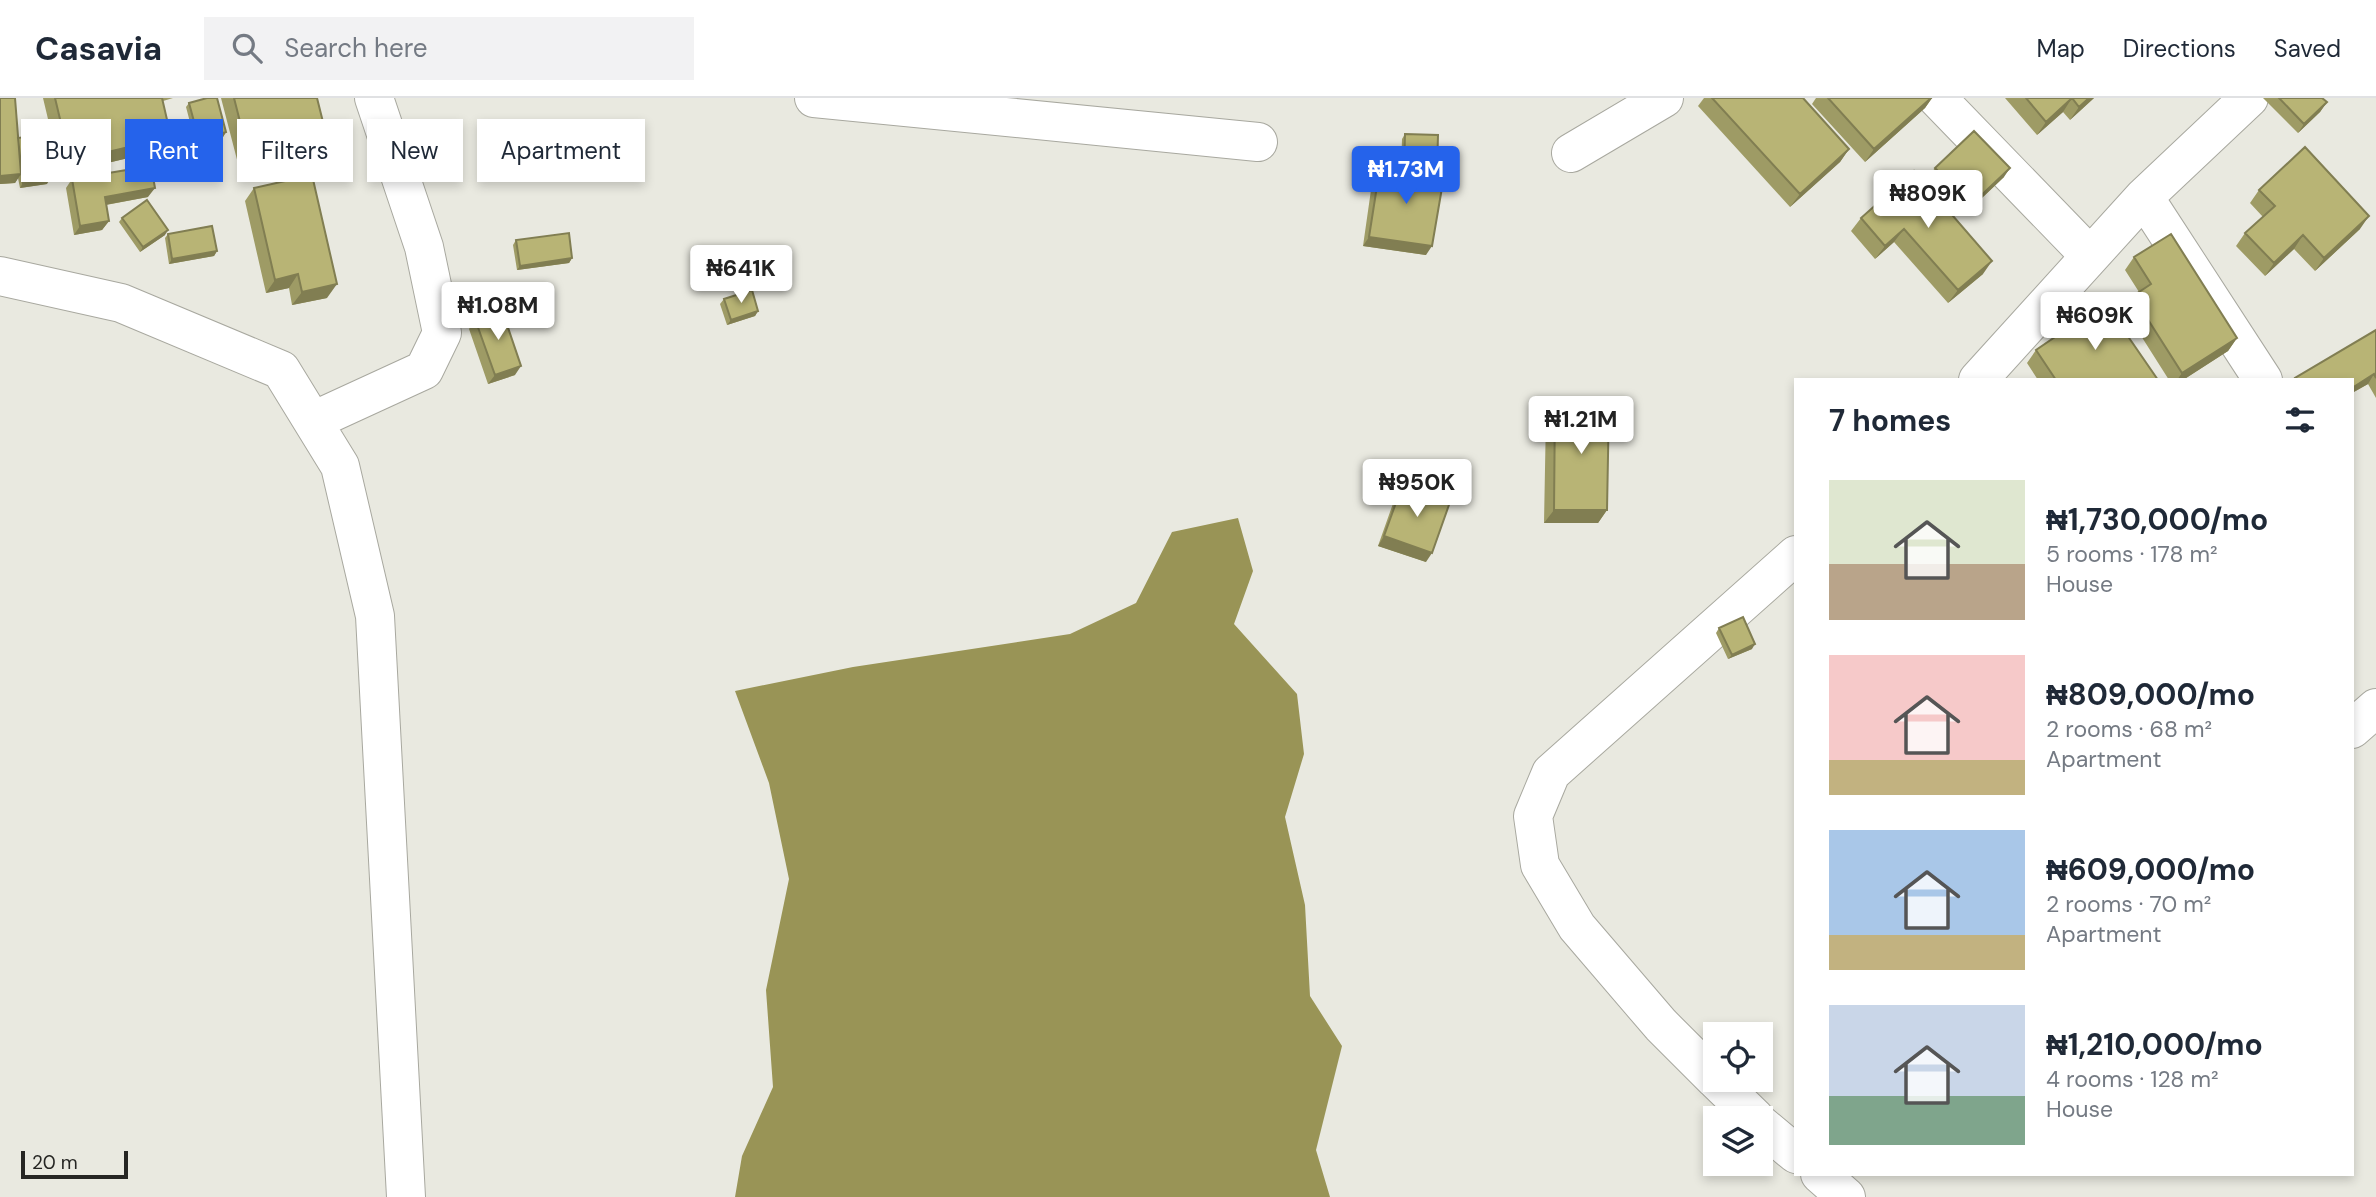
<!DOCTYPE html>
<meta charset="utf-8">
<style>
:root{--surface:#fff;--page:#f2f2f3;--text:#1f2937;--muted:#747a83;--line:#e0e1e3;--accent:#2563eb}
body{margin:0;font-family:"DM Sans",sans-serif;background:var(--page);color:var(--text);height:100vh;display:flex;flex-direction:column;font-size:26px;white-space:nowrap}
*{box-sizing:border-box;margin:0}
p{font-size:23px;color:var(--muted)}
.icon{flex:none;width:38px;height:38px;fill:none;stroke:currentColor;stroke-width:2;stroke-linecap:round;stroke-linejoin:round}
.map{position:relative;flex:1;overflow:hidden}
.details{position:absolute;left:1794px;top:280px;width:560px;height:798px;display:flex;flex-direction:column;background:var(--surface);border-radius:0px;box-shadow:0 4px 10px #0003}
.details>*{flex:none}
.hud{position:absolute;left:21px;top:21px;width:665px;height:63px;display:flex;gap:14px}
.tools{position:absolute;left:1703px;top:924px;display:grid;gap:14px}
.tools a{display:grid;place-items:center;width:70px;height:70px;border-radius:0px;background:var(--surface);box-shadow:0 4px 10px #0003;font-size:35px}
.scale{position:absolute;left:21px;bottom:18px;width:107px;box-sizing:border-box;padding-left:7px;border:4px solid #262623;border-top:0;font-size:19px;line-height:24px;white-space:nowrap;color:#262623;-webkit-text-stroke:5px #e9e9e0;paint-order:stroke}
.price{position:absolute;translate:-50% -60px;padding:0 16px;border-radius:7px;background:#fff;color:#222;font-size:23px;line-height:46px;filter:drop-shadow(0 2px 4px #0008)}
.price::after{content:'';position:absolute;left:50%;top:42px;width:21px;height:16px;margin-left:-10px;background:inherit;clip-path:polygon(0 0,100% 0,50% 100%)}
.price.selected{background:var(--accent);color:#fff}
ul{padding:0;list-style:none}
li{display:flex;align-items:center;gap:21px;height:175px;padding:0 35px}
li span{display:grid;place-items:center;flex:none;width:196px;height:140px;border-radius:0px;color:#555}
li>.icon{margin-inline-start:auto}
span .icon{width:84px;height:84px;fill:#fffc;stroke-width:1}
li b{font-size:30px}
h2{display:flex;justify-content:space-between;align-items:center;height:84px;padding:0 35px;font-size:30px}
.chip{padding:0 24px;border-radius:0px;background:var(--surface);box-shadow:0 4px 10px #0003;font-size:24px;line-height:63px}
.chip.selected{background:var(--accent);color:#fff}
header{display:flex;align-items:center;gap:42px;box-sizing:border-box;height:98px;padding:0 35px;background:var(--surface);border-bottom:2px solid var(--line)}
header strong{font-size:33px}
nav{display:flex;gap:38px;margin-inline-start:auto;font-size:24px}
.search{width:490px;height:63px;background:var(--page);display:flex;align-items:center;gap:18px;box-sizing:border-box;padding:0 24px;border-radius:0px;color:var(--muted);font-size:26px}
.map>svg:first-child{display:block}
.water{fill:#999456}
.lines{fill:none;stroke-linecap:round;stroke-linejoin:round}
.minor-casing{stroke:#a8a89f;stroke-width:40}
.minor{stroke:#fff;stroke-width:38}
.wall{fill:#9e9b65}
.shaded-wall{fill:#817e52}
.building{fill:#b8b475;stroke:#817e52;stroke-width:2}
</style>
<header>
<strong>Casavia</strong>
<div class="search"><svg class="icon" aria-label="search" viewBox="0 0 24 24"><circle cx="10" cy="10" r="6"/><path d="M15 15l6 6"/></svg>Search here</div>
<nav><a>Map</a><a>Directions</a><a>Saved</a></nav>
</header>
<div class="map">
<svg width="2376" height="1099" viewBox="0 0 2376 1099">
<rect width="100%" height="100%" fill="#e9e9e0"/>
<!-- water -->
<path class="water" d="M1238,420L1253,473L1234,526L1297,596L1304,656L1285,719L1305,807L1310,898L1342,948L1316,1052L1330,1099H735L742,1058L773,989L766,892L789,781L769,685L735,593L853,569L1070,536L1136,505L1172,434Z"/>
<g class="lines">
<!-- minor casing -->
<g class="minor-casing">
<path id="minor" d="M814,0L1258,44
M1937,0L2090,158
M1571,55L1664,0
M2144,99L2263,282
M0,178L121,205L281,272L340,368L375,518L406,1099
M1978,282L2144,99L2249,0
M313,323L424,272L442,235L424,149L374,0
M2352,631L2376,610
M1715,981L1661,927L1577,829L1540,767L1533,718L1551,675L1796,457
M1716,982L1755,1020
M1760,1026L1796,1056
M1820,1076L1846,1099"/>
</g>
<!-- minor -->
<use href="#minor" class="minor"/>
</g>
<!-- wall -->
<path class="wall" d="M0,0L18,40L47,86L20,90L18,80L15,85L0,86Z
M43,0H173L163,3L171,39L162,52L61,76Z
M221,0H317L319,57L241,77Z
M1704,0H1803L1849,51L1840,64L1790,109L1698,8Z
M1816,0H1932L1925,10L1865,64L1812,6Z
M2005,0H2094L2070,22L2063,14L2037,37Z
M2263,0H2322L2327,4L2320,14L2298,35Z
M189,5L226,34L223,39L196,47L186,9Z
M1405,36L1437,73L1434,77L1426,157L1363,148L1373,78L1380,69L1401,72L1402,41Z
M1935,70L2004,79L1964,117L1928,79Z
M1914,73L1983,176L1948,205L1894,144L1875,161L1851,133L1861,120Z
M72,81L148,99L106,107L109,123L102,132L74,137L66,90Z
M254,90L327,200L292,207L289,190L266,195L245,103Z
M2259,92L2360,131L2315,173L2294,151L2265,178L2236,148L2245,135L2263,119L2250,105Z
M122,120L165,137L140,154L119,124Z
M168,136L217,153L214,158L169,166L165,140Z
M516,142L572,160L569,165L517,172L513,147Z
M2134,159L2237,240L2228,253L2183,282H2169L2124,211L2133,198L2139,194L2125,172Z
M724,201L758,213L755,218L727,227L720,206Z
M475,221L515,277L488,286L469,231Z
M2376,233V300L2368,286L2352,295V282H2294Z
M2036,252L2158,282H2038L2027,265Z
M1555,303L1607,412L1598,425H1544L1546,317Z
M1402,388L1426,464L1378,448L1396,397Z
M1719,530L1752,551L1728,561L1716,535Z"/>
<!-- shaded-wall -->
<path class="shaded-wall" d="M1931,0H1932L1925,10L1865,64L1874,51Z
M2072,0L2063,14L2037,37L2046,24Z
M2089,0H2094L2070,22L2079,9Z
M2327,4L2320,14L2298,35L2304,26Z
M226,34L223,39L196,47L199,42Z
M171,39L162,52L61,76L70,63Z
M328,44L319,57L241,77L250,63Z
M1849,51L1840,64L1790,109L1800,96Z
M2010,70L2004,79L1964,117L1971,107Z
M1404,73H1437L1433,78Z
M21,76L15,85L0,86V78Z
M50,81L47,86L20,90L23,85Z
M155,90L148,99L99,108L105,99Z
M2369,118L2360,131L2315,173L2324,160Z
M109,123L102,132L74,137L80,128Z
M1904,131L1894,144L1875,161L1885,148Z
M168,132L165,137L140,154L143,149Z
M2303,137L2294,151L2265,178L2274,165Z
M1369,139L1432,148L1426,157L1363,148Z
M217,153L214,158L169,166L172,161Z
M572,160L569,165L517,172L520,168Z
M1992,163L1983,176L1948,205L1958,192Z
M298,176L289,190L266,195L275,182Z
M337,186L327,200L292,207L302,194Z
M758,213L755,218L727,227L731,222Z
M2237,240L2228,253L2183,282H2177L2182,275Z
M521,268L515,277L488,286L495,277Z
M2374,276L2368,286L2352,295V290Z
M1554,412H1607L1598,425H1544Z
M1384,438L1432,455L1426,464L1378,448Z
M1755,546L1752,551L1728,561L1732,557Z"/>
<!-- building -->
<path class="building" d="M0,0H15L21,76L0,78Z
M55,0H162L171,39L70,63Z
M207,0H217L226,34L199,42L189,5Z
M234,0H317L328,44L250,63Z
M1712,0H1803L1849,51L1800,96Z
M1828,0H1931L1874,51Z
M2026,0H2089L2079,9L2072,0L2046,24Z
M2279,0H2322L2327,4L2304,26Z
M1974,33L2010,70L1971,107L1935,70Z
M44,36L50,81L23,85L18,40Z
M1405,36L1438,37L1437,73H1404Z
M2305,49L2369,118L2324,160L2303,137L2274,165L2245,135L2275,108L2259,92Z
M151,68L155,90L105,99L109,123L80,128L72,81Z
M1380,69L1444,78L1432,148L1369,139Z
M1914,73L1992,163L1958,192L1904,131L1885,148L1861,120Z
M312,77L337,186L302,194L298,176L275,182L254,90Z
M147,102L168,132L143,149L122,120Z
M212,128L217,153L172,161L168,136Z
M569,135L572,160L520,168L516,142Z
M2171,136L2237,240L2182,275L2133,198L2151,186L2134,159Z
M752,192L758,213L731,222L724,201Z
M2105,205L2158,282H2056L2036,252Z
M502,212L521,268L495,277L475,221Z
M2376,232V280L2374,276L2352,290V282H2296L2295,280Z
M1555,303L1609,304L1607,412H1554Z
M1402,388L1450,404L1432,455L1384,438Z
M1743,519L1755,546L1732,557L1719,530Z"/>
</svg>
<div class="tools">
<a><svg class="icon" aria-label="locate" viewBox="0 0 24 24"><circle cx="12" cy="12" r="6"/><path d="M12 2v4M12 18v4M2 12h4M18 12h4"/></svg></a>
<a><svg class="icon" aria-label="layers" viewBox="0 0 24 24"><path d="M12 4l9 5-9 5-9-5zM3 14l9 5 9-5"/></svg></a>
</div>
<div class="scale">20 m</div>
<b class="price selected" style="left:1406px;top:108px">₦1.73M</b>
<b class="price" style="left:1928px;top:132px">₦809K</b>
<b class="price" style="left:741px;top:207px">₦641K</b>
<b class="price" style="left:498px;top:244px">₦1.08M</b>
<b class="price" style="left:2095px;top:254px">₦609K</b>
<b class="price" style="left:1581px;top:358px">₦1.21M</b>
<b class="price" style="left:1417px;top:421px">₦950K</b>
<div class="hud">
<a class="chip">Buy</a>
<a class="chip selected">Rent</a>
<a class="chip">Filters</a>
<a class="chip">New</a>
<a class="chip">Apartment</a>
</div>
<section class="details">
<h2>7 homes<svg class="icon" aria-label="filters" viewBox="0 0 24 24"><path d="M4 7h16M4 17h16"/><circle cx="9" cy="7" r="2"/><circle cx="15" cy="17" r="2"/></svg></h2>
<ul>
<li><span style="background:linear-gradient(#dfe7d0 60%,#b9a48a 0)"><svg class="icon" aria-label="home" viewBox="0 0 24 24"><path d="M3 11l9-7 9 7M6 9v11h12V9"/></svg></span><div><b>₦1,730,000/mo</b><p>5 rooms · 178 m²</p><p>House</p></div></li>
<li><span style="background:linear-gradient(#f6c9c9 75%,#c2b280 0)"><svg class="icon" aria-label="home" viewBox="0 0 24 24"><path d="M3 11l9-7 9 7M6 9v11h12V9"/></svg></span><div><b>₦809,000/mo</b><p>2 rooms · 68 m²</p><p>Apartment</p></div></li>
<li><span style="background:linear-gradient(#a9c7e8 75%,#c2b280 0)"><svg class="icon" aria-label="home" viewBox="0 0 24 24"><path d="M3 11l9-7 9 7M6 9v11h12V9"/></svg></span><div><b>₦609,000/mo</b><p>2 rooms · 70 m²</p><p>Apartment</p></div></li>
<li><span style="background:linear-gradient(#c9d6e8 65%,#7fa58c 0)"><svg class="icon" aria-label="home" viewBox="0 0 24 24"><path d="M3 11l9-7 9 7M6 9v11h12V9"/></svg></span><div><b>₦1,210,000/mo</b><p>4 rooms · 128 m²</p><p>House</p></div></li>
</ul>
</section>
</div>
